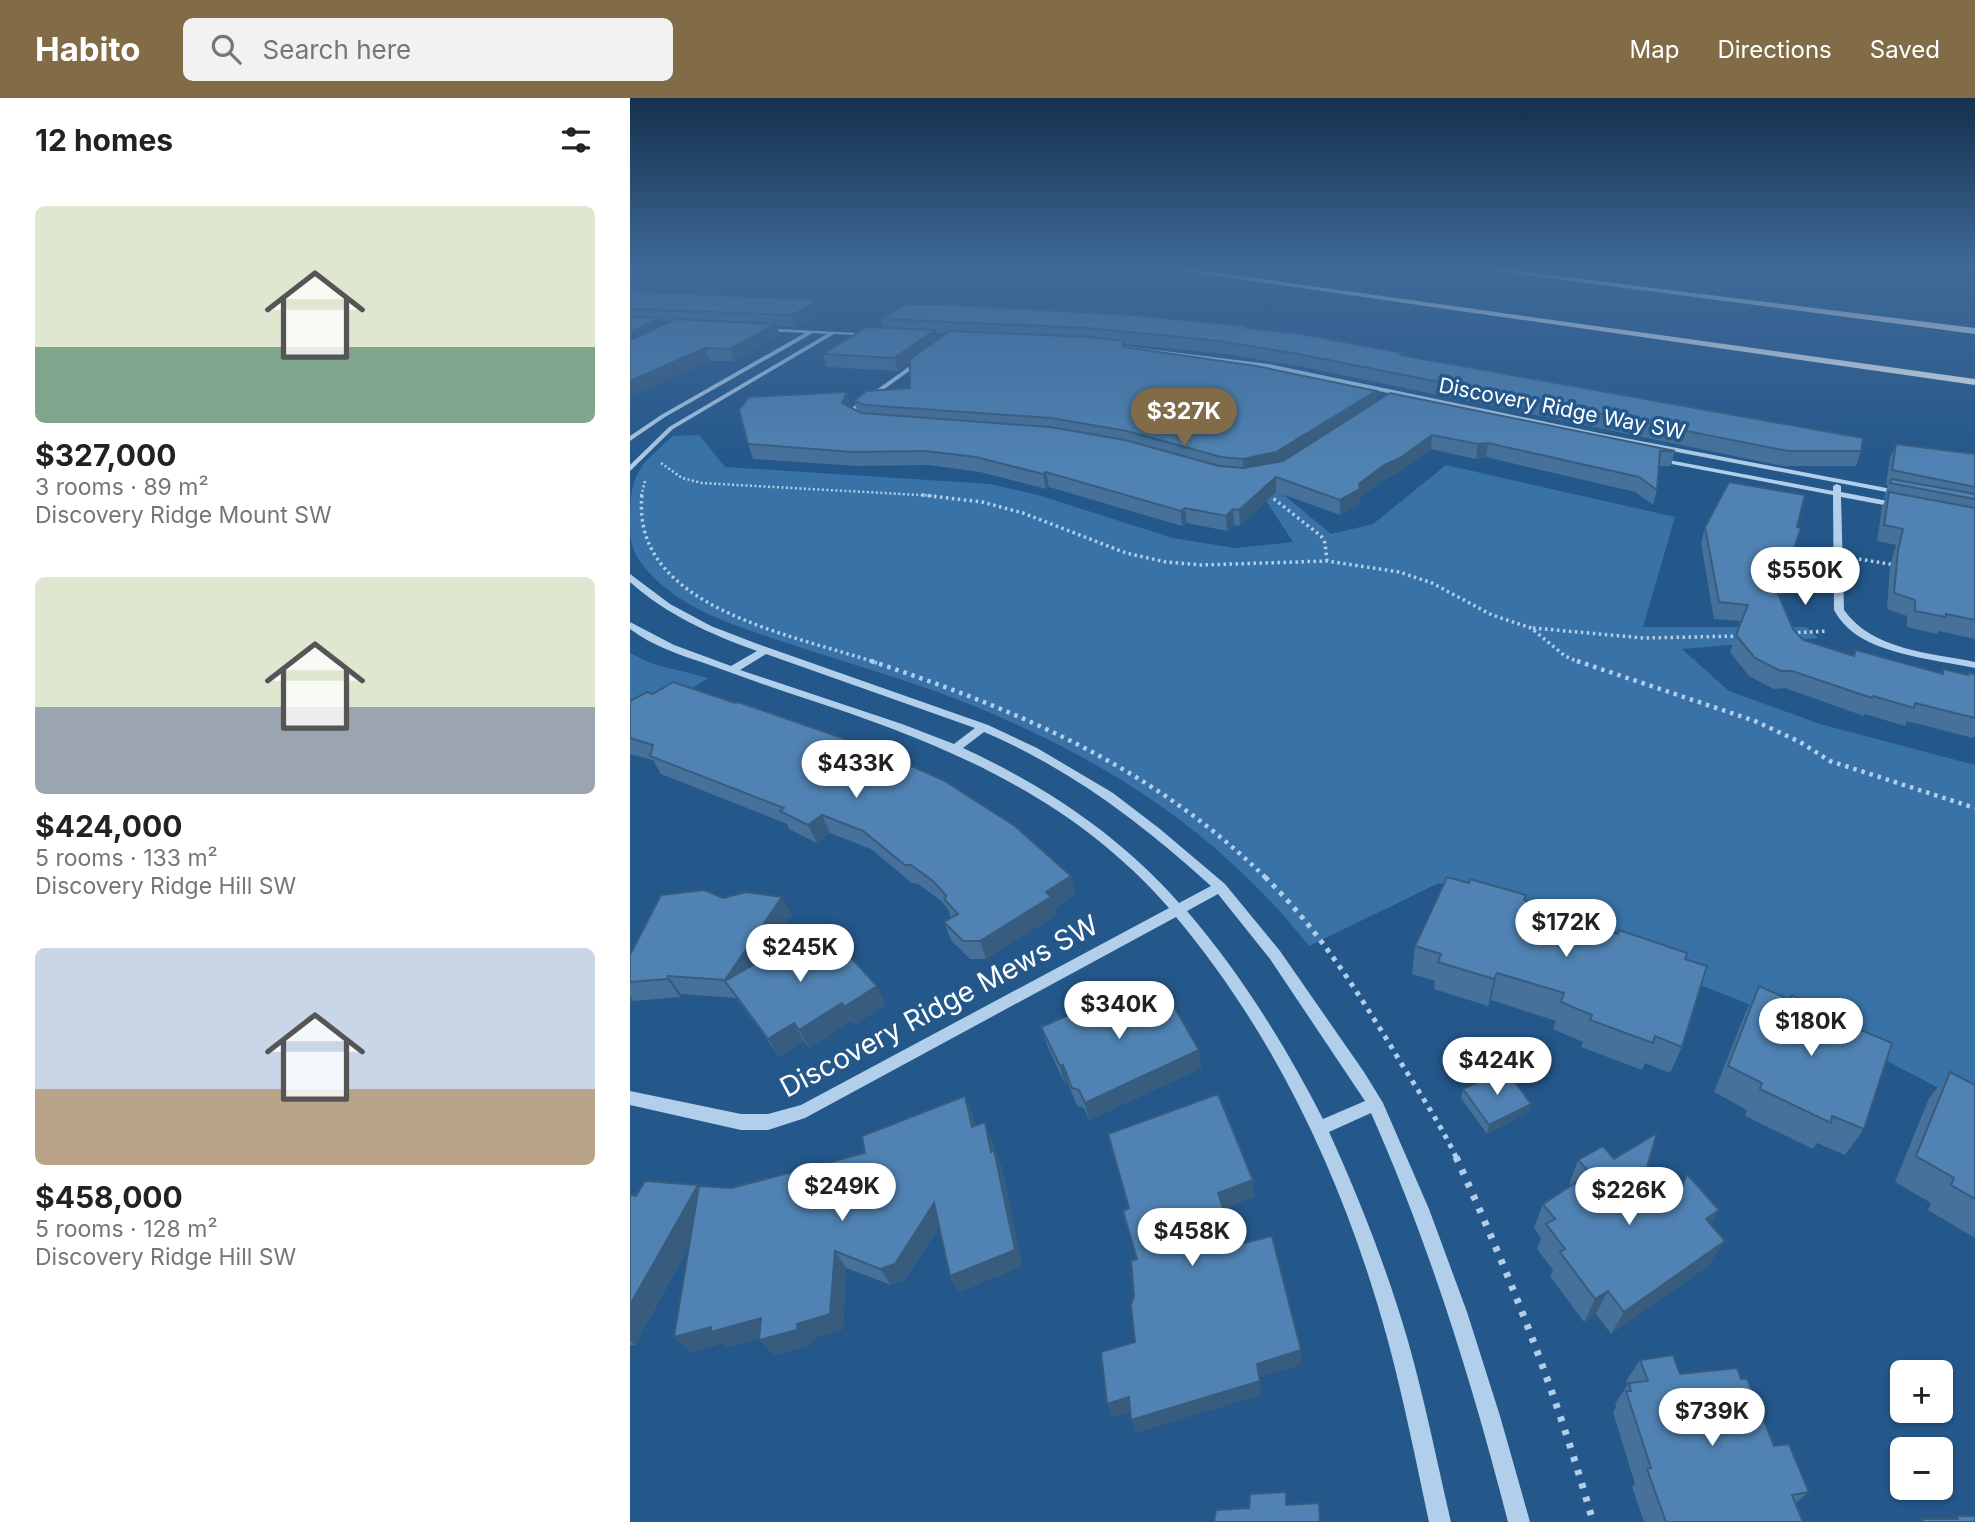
<!DOCTYPE html>
<meta charset="utf-8">
<style>
:root{--surface:#fff;--page:#f2f2f2;--text:#222;--muted:#767676;--accent:#816c47}
body{margin:0;font-family:Inter,sans-serif;background:var(--page);color:var(--text);height:100vh;display:flex;flex-direction:column;font-size:26px;white-space:nowrap}
*{box-sizing:border-box;margin:0}
p{font-size:23px;color:var(--muted)}
.icon{flex:none;width:38px;height:38px;fill:none;stroke:currentColor;stroke-width:2;stroke-linecap:round;stroke-linejoin:round}
.map{position:relative;flex:1;overflow:hidden}
.details{display:flex;flex-direction:column;background:var(--surface);width:630px}
.details>*{flex:none}
.buttons{position:absolute;left:1260px;top:1262px;display:grid;gap:14px}
.buttons a{display:grid;place-items:center;width:63px;height:63px;border-radius:10px;background:var(--surface);box-shadow:0 2px 5px #0004;font-size:35px}
.price{position:absolute;translate:-50% -60px;padding:0 16px;border-radius:24px;background:#fff;color:#222;font-size:23px;line-height:46px;filter:drop-shadow(0 2px 4px #0008)}
.price::after{content:'';position:absolute;left:50%;top:42px;width:21px;height:16px;margin-left:-10px;background:inherit;clip-path:polygon(0 0,100% 0,50% 100%)}
.price.current{background:var(--accent);color:#fff}
ul{padding:0;list-style:none}
li{display:grid;align-content:center;gap:14px;height:371px;padding:0 35px}
li span{display:grid;place-items:center;height:217px;border-radius:10px;color:#555}
li>.icon{margin-inline-start:auto}
span .icon{width:126px;height:126px;fill:#fffc;stroke-width:1}
li b{font-size:30px}
h2{display:flex;justify-content:space-between;align-items:center;height:84px;padding:0 35px;font-size:30px}
header{display:flex;align-items:center;gap:42px;box-sizing:border-box;height:98px;padding:0 35px;background:var(--accent);color:#fff}
header strong{font-size:33px}
nav{display:flex;gap:38px;margin-inline-start:auto;font-size:24px}
.search{width:490px;height:63px;background:var(--page);display:flex;align-items:center;gap:18px;box-sizing:border-box;padding:0 24px;border-radius:10px;color:var(--muted);font-size:26px}
main{display:flex;flex:1;min-height:0}
.map>svg:first-child{display:block}
.green{fill:#3872a7}
.lines{fill:none;stroke-linecap:round;stroke-linejoin:round}
.path-far4{stroke:#b1cfea;stroke-width:2.5;stroke-dasharray:2 2.5;stroke-linecap:butt}
.path-far3{stroke:#b1cfea;stroke-width:3.5;stroke-dasharray:2.5 3.5;stroke-linecap:butt}
.path-far2{stroke:#b1cfea;stroke-width:4.5;stroke-dasharray:3.5 5;stroke-linecap:butt}
.path-far1{stroke:#b1cfea;stroke-width:5;stroke-dasharray:4.5 6;stroke-linecap:butt}
.path{stroke:#b1cfea;stroke-width:7;stroke-dasharray:5 9;stroke-linecap:butt}
.minor{fill:#b1cfea;fill-rule:evenodd}
.highway{fill:#fff;fill-rule:evenodd}
.wall{fill:#45719a;fill-rule:evenodd}
.shaded-wall{fill:#385c7d}
.building{fill:#5083b3;stroke:#385c7d;stroke-width:2}
.labels{text-anchor:middle;stroke-width:7;stroke-linejoin:round;paint-order:stroke}
.far-street-label{font-size:21px;fill:#fff;stroke:#24578a}
.near-street-label{font-size:28px;fill:#fff;stroke:#24578a}
</style>
<header>
<strong>Habito</strong>
<div class="search"><svg class="icon" aria-label="search" viewBox="0 0 24 24"><circle cx="10" cy="10" r="6"/><path d="M15 15l6 6"/></svg>Search here</div>
<nav><a>Map</a><a>Directions</a><a>Saved</a></nav>
</header>
<main>
<section class="details">
<h2>12 homes<svg class="icon" aria-label="filters" viewBox="0 0 24 24"><path d="M4 7h16M4 17h16"/><circle cx="9" cy="7" r="2"/><circle cx="15" cy="17" r="2"/></svg></h2>
<ul>
<li><span style="background:linear-gradient(#dfe7d0 65%,#7fa58c 0)"><svg class="icon" aria-label="home" viewBox="0 0 24 24"><path d="M3 11l9-7 9 7M6 9v11h12V9"/></svg></span><div><b>$327,000</b><p>3 rooms · 89 m²</p><p>Discovery Ridge Mount SW</p></div></li>
<li><span style="background:linear-gradient(#dfe7d0 60%,#9aa5b1 0)"><svg class="icon" aria-label="home" viewBox="0 0 24 24"><path d="M3 11l9-7 9 7M6 9v11h12V9"/></svg></span><div><b>$424,000</b><p>5 rooms · 133 m²</p><p>Discovery Ridge Hill SW</p></div></li>
<li><span style="background:linear-gradient(#c9d6e8 65%,#b9a48a 0)"><svg class="icon" aria-label="home" viewBox="0 0 24 24"><path d="M3 11l9-7 9 7M6 9v11h12V9"/></svg></span><div><b>$458,000</b><p>5 rooms · 128 m²</p><p>Discovery Ridge Hill SW</p></div></li>
</ul>
</section>
<div class="map">
<svg width="1345" height="1424" viewBox="0 0 1345 1424">
<rect width="100%" height="100%" fill="#24578a"/>
<!-- green -->
<path class="green" d="M69,337L95,369L360,386L408,397L543,440L605,450L663,444L631,395L649,393L701,436L743,426L816,367L1045,419L1013,529H1176L1188,540L1052,551L1099,593L1190,626L1345,667V1009L1236,952L809,785L679,848C586,731 471,659 334,604C278,582 220,566 163,547C110,529 48,513 12,466C1,452 0,439 0,422C0,375 9,368 43,338Z
M0,555L23,566L79,580L0,626Z"/>
<g class="lines">
<!-- path-far4 -->
<path class="path-far4" d="M31,365L52,380L72,385L307,398
M638,396L641,398
M11,398L15,383"/>
<!-- path-far3 -->
<path class="path-far3" d="M12,397C0,511 166,537 247,565
M292,397L352,404L393,415L496,455L536,464L571,467L697,463L769,474L802,485L862,517L901,530L935,558L951,565
M639,397L691,438L695,445L697,463
M1229,461L1265,467
M903,530L1014,540L1111,538
M1162,535L1198,533"/>
<!-- path-far2 -->
<path class="path-far2" d="M241,563C390,613 523,669 637,781
M947,563L1125,623L1170,644L1200,663L1345,710"/>
<!-- path-far1 -->
<path class="path-far1" d="M635,779C687,830 724,888 762,950C784,987 808,1021 827,1061"/>
<!-- path -->
<path class="path" d="M826,1059C880,1177 928,1299 963,1424"/>
<!-- minor -->
<path class="minor" d="M1319,171L1345,173V175L1321,172Z
M130,230L246,236L243,238L204,236L43,331L0,373V367L39,329L197,236L183,235L35,319L0,343V338L31,317L175,235L132,233Z
M485,247L639,266L974,336L1272,393L1276,395L1272,397L974,340L639,270L483,250Z
M291,260L296,261L228,310L225,318L230,321V323L220,320L219,314L224,308Z
M1023,359L1203,393V388L1207,386L1211,388V394L1273,406L1274,408L1270,410L1211,399L1214,512C1242,552 1301,555 1345,564V570C1307,562 1240,556 1214,526C1210,522 1207,517 1204,512L1203,397L1026,363H1023Z
M0,476L40,506L81,528L125,545L358,627L407,650L483,695L530,731L595,786L650,853L734,974L753,1005L799,1111L837,1214L870,1318L900,1424H878C842,1284 800,1148 741,1015L699,1034C730,1102 757,1171 778,1243C795,1303 807,1364 821,1424H799C786,1363 774,1303 758,1243C716,1089 649,942 546,819L175,1020L138,1032H111L0,1007V993L111,1016H138L171,1007L539,810C441,698 315,646 177,601C143,590 110,578 77,566C50,557 23,548 0,531V524L44,547L101,568L127,553C80,536 37,517 0,484ZM136,556L345,630L324,646L272,626L110,572ZM354,634C439,670 513,726 581,788L549,805C489,737 415,688 333,650ZM588,796L640,861L735,1003L693,1021C655,947 611,876 557,813Z"/>
<!-- highway -->
<path class="highway" d="M539,171H559L1345,281V287Z
M851,171H873L1345,230V236Z"/>
</g>
<!-- wall -->
<path class="wall" d="M0,193L194,213L166,229L147,228L150,238L104,263H80L0,298ZM31,223L40,224L33,227Z
M251,221L618,230L773,255V257L1231,353L1226,368H1153L668,268L589,255L494,246L495,249L746,293L745,305L1045,353L1041,368H1029L1027,392L1023,407L1005,394L856,359L846,361L801,351L769,374L753,382L730,400V406L710,417L646,394L610,428L604,427L597,433L557,425L552,428L419,389L416,391L350,374L299,367L227,368L123,361L118,346L221,307L220,310L227,313L224,303L280,290V264L268,273L197,269L193,256L253,230ZM305,235L314,236H316L307,242Z
M1266,346L1345,356V541L1309,533L1307,536L1277,529V518L1257,511L1260,468L1266,447L1247,443L1252,409L1256,400H1254L1258,387H1256L1260,360Z
M1075,429H1167L1160,461V476L1154,492H1153L1151,497L1148,496L1163,531L1173,542L1223,558L1311,576L1313,571L1337,577L1345,576V638L1343,640L1277,623L1275,628L1235,616L1234,618L1155,590L1144,591L1119,578L1100,554L1111,523L1084,521L1071,445Z
M0,603L441,778L445,796L424,810L426,817L356,861H340L321,842L314,824L321,820L318,811L310,802L288,786L282,785L241,751L200,735L187,745L159,731L157,726L31,676L23,662L0,656Z
M152,799L162,818L132,862L256,906L224,927L221,923L180,950L174,943L150,959L106,900L51,896L50,899L4,903L0,905V884L93,800Z
M894,802L1055,861L1052,949L1040,975L1015,965L1012,972L951,949L953,944L923,931L926,923L861,902L858,908L804,891L805,883L782,876L785,848Z
M1129,888L1159,901L1162,897L1226,930L1234,1031L1215,1057L1187,1045L1183,1051L1115,1018L1117,1012L1084,994L1115,916Z
M500,901L572,970L459,1022L454,1010L447,1008L438,985L435,986L417,947L411,929Z
M1320,974L1345,987V1140L1298,1112L1301,1105L1265,1084L1299,1000Z
M833,991L901,1006L898,1014L857,1036L831,1000Z
M343,1016L345,1028L362,1042L364,1052L372,1070L392,1168L329,1194L320,1178L309,1128L275,1182L261,1187L216,1170L213,1231L181,1241L180,1247L144,1257L129,1240L97,1249L92,1245L61,1254L44,1239L59,1148L5,1247H0V1097L101,1090L235,1055Z
M948,1062L1010,1093L1042,1104L1057,1076L1089,1112L1081,1126L1079,1167L981,1236L966,1216L954,1224L920,1178L923,1172L907,1151L911,1140L904,1130L913,1106L940,1089L939,1087Z
M1010,1262L1050,1276L1111,1281L1144,1348L1179,1394L1166,1405L1173,1424H1014L1002,1389L1005,1386L983,1314L986,1309L985,1306L998,1286L996,1283Z"/>
<!-- shaded-wall -->
<path class="shaded-wall" d="M190,202L194,213L166,229L162,217Z
M30,220L35,232L0,248V234Z
M146,226L150,238L104,263L100,251Z
M305,232L307,244L268,273L264,260Z
M75,250L80,263L0,298V283Z
M746,293L745,306L646,369L614,375L613,361Z
M217,294L221,307L216,319L212,305Z
M802,337L801,351L769,374L753,382L730,400V406L710,417V402L754,367Z
M858,345L856,359L846,361L848,346Z
M416,374L419,389L416,391L413,376Z
M646,379V394L610,428L609,412Z
M555,410L557,425L552,428L551,413Z
M603,411L604,427L597,433L596,418Z
M192,717L200,735L187,745L178,727Z
M441,778L445,796L424,810L426,817L356,861L350,843L416,794Z
M152,799L162,818L107,900L95,882Z
M867,875L861,902L858,908L864,881Z
M38,878L51,896L50,899L37,881Z
M247,888L256,906L224,927L214,909Z
M0,897L4,903L0,905Z
M212,905L221,923L180,950L169,932Z
M164,925L174,943L150,959L138,941Z
M569,952L572,970L459,1022L455,1005Z
M433,967L438,985L435,986L430,968Z
M335,998L343,1016L349,1046L342,1029Z
M901,1006L898,1014L857,1036L859,1027Z
M355,1024L372,1070L392,1168L329,1194L320,1178L361,1054Z
M623,1082L624,1099L590,1112L588,1095Z
M68,1087L83,1104L5,1247L0,1243V1207Z
M304,1105L313,1121L275,1182L261,1187L250,1171Z
M1089,1112L1074,1137L1076,1121Z
M1095,1143L1079,1167L981,1236L994,1214Z
M205,1153L216,1170L213,1231L181,1241L180,1247L144,1257L129,1242L167,1226Z
M978,1193L966,1216L954,1224L965,1201Z
M131,1220L146,1235L97,1249L92,1245L61,1254L44,1239L81,1229Z
M671,1252V1267L628,1280L627,1266Z
M630,1283L631,1297L506,1335L501,1322Z
M499,1299L503,1313L482,1319L477,1306Z"/>
<!-- building -->
<path class="building" d="M0,193L190,202L162,217L0,211Z
M276,206H309L502,217L618,228L616,230L666,235L773,255L770,257L1233,340L1231,353H1158L668,256L589,243L458,230L251,221Z
M0,219L30,220L0,234Z
M46,221L146,226L100,251L75,250L0,283V242Z
M237,229L305,232L264,260L193,256Z
M320,233L458,239L494,243L492,247L494,249L626,268L746,293L646,354L613,361L591,359L497,333L421,320L235,307L224,303L236,293L280,290V261Z
M217,294L212,305L231,315L420,329L495,342L589,368L613,370L653,363L760,295L1045,353H1030L1027,392L1009,379L858,345L848,346L802,337L770,360L754,367L729,386L730,391L710,402L646,379L609,412L603,411L596,418L555,410L551,413L416,374L413,376L346,359L295,353L223,354L118,346L109,312L119,299Z
M1266,346L1345,356V389L1262,372Z
M1261,381L1345,396V401L1260,385Z
M1099,384L1175,397L1167,429L1171,430L1160,461V476L1157,475V480L1140,477L1163,531L1173,542L1224,558L1226,552L1313,576V571L1338,577V575L1345,576V620L1285,605L1284,610L1243,598L1242,600L1162,573H1151L1125,560L1106,537L1118,507L1089,504L1075,429Z
M1259,394L1345,410V522L1316,516V519L1285,513V502L1264,495L1268,452L1273,431L1254,427Z
M43,584L105,605L108,604L238,649L313,682L385,728L441,778L416,794L421,799L350,843H333L314,824L328,816L315,802L316,797L303,783L281,767H275L233,733L192,717L178,727L150,713L154,710L20,658L23,647L0,640V603L17,594L23,596Z
M817,779L839,785L840,781L896,797L894,802L988,836L989,832L1057,855L1055,861L1077,868L1052,949L1025,938L1023,945L960,922L962,917L931,904L934,895L867,875L864,881L808,864L811,856L785,848Z
M74,792L93,800L116,794L152,799L95,882L38,878L37,881L0,884V857L31,797Z
M189,829L199,840L202,839L247,888L214,909L212,905L169,932L164,925L138,941L95,883Z
M532,888L569,952L455,1005L449,992L442,990L433,967L430,968L411,929L495,893L500,901Z
M1129,888L1160,902L1162,897L1228,925L1226,930L1262,945L1234,1031L1202,1018L1201,1025L1130,991L1132,985L1098,968Z
M876,971L901,1006L859,1027L833,991Z
M1320,974L1345,987V1101L1321,1087L1324,1080L1286,1058Z
M588,996L623,1082L588,1095L606,1147L642,1138L671,1252L627,1266L630,1283L501,1322L499,1299L477,1306L471,1254L505,1244L501,1207L504,1198L501,1163L507,1161L493,1113L499,1110L478,1036Z
M335,998L342,1029L355,1024L361,1054L364,1052L385,1152L320,1178L304,1105L265,1166L250,1171L205,1153L200,1216L167,1226V1232L129,1242L131,1220L81,1234V1229L44,1239L69,1088L101,1090L235,1055L232,1038Z
M1027,1035L1010,1093L1046,1105L1057,1076L1089,1112L1076,1121L1095,1143L994,1214L978,1193L965,1201L930,1154L935,1151L916,1126L925,1121L913,1106L960,1075L948,1062L973,1048L984,1061Z
M15,1083L68,1087L0,1207V1097L6,1098Z
M1043,1257L1050,1276L1107,1270L1111,1281H1117L1144,1348L1159,1346L1179,1394L1162,1397L1173,1424H1036L1017,1371L1021,1370L996,1293H1001L999,1285L1018,1283L1010,1262Z
M656,1394V1407L689,1405L690,1424H584L586,1412L619,1410L620,1396Z
M1327,1418H1345V1424H1293L1292,1421H1328Z"/>
<!-- sky -->
<linearGradient id="sky" x2="0" y2="1"><stop stop-color="#14304c"/><stop offset="0.46" stop-color="#3f6998"/><stop offset="1" stop-color="#3f6998" stop-opacity="0"/></linearGradient>
<rect width="1345" height="370" fill="url(#sky)"/>
<g class="labels">
<!-- far-street labels -->
<g class="far-street-label">
<text transform="translate(932 311) rotate(11)" y="7">Discovery Ridge Way SW</text>
</g>
<!-- near-street labels -->
<g class="near-street-label">
<text transform="translate(309 908) rotate(-28)" y="10">Discovery Ridge Mews SW</text>
</g>
</g>
</svg>
<div class="buttons">
<a>+</a>
<a>−</a>
</div>
<b class="price current" style="left:554px;top:350px">$327K</b>
<b class="price" style="left:1175px;top:509px">$550K</b>
<b class="price" style="left:226px;top:702px">$433K</b>
<b class="price" style="left:936px;top:861px">$172K</b>
<b class="price" style="left:170px;top:886px">$245K</b>
<b class="price" style="left:489px;top:943px">$340K</b>
<b class="price" style="left:1181px;top:960px">$180K</b>
<b class="price" style="left:867px;top:999px">$424K</b>
<b class="price" style="left:212px;top:1125px">$249K</b>
<b class="price" style="left:999px;top:1129px">$226K</b>
<b class="price" style="left:562px;top:1170px">$458K</b>
<b class="price" style="left:1082px;top:1350px">$739K</b>
</div>
</main>
